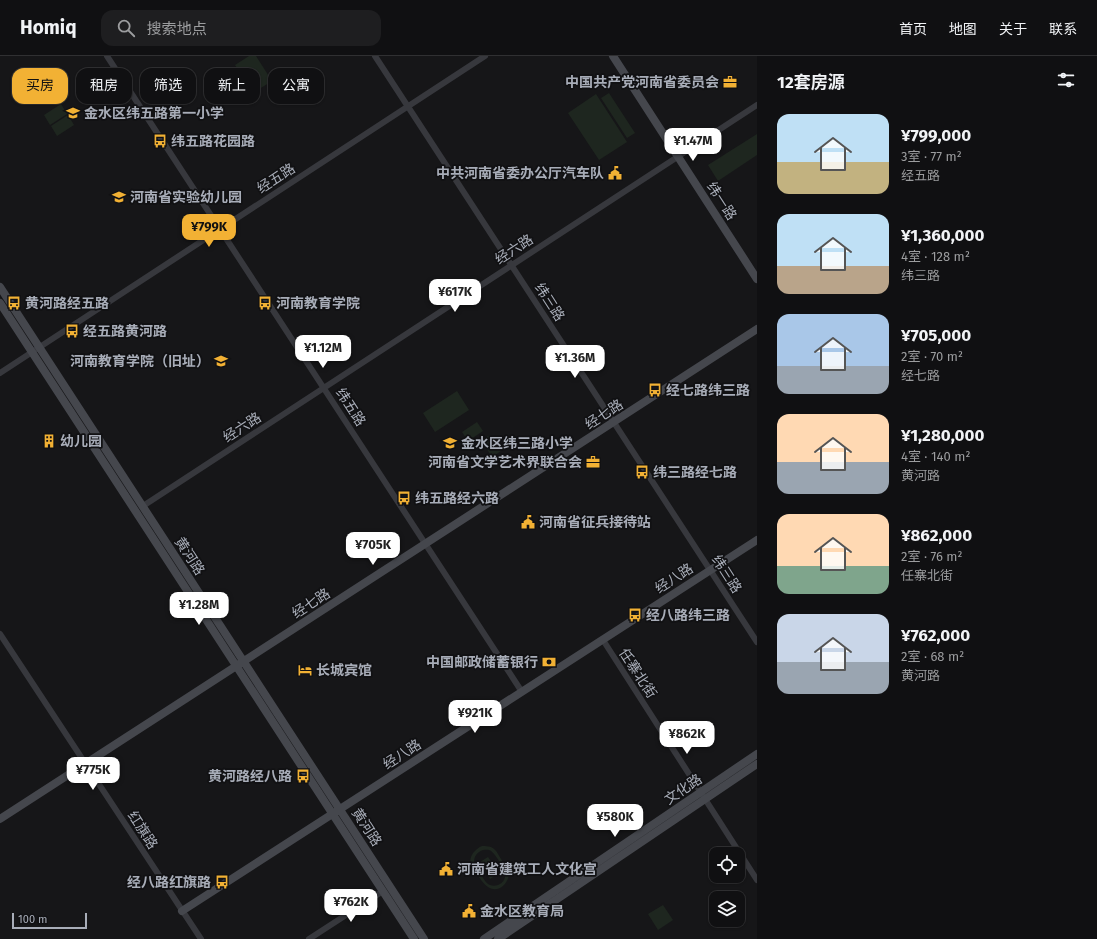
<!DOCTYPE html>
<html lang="zh">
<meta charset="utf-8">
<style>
:root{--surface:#101012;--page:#1e1e20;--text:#f1f3f6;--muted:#9c9d9f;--line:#303032;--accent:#f2b134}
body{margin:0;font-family:"Fira Sans","Noto Sans SC",sans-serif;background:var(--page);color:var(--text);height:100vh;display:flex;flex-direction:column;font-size:15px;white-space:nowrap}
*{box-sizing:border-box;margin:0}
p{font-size:13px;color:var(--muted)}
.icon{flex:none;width:22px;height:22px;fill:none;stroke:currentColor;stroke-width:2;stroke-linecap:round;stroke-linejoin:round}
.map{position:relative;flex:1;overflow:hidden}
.drawer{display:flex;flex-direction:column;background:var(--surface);width:340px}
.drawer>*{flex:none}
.top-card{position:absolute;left:12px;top:12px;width:380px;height:36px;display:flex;gap:8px}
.controls{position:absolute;left:709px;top:791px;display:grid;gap:8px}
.controls a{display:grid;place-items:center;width:36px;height:36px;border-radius:8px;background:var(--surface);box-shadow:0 1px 3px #0004,0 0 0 1px var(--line);font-size:20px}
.scale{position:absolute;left:12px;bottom:10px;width:75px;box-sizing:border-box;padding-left:4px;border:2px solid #a8adb8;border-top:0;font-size:11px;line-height:14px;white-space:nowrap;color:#a8adb8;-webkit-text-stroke:3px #111113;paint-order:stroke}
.price{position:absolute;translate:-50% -34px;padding:0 9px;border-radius:8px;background:#fff;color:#222;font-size:13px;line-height:26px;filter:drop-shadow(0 1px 2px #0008)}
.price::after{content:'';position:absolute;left:50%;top:24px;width:12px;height:9px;margin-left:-6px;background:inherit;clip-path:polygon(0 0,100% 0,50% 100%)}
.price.selected{background:var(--accent);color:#111}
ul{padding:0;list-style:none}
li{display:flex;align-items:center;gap:12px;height:100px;padding:0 20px}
li span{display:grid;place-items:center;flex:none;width:112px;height:80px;border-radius:12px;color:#555}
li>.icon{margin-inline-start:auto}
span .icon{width:48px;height:48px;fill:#fffc;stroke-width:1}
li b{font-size:17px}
h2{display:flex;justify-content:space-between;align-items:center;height:48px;padding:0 20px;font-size:17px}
.chip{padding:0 14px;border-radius:12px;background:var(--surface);box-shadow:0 1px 3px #0004,0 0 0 1px var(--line);font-size:14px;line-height:36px}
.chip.selected{background:var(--accent);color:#111}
header{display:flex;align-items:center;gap:24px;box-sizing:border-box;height:56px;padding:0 20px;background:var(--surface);border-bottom:1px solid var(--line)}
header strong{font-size:19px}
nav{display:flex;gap:22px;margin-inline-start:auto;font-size:14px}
.search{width:280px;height:36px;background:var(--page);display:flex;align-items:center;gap:10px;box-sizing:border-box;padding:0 14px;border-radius:12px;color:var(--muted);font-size:15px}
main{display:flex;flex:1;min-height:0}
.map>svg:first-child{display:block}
.green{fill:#1e261f;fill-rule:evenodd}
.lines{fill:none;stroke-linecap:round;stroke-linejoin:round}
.street{stroke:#37383d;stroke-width:6}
.secondary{stroke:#45474d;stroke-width:8}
.labels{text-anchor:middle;stroke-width:3.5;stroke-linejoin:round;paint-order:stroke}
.poi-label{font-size:14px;font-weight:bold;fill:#a8adb8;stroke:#111113;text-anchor:start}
.street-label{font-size:14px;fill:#a8adb8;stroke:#111113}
</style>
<header>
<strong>Homiq</strong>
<div class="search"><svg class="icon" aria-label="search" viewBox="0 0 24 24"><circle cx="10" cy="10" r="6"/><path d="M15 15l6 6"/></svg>搜索地点</div>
<nav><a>首页</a><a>地图</a><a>关于</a><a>联系</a></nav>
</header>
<main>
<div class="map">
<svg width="757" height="883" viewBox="0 0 757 883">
<rect width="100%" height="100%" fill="#161618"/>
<!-- green -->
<path class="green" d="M249,0H256L272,25L253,37L235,9Z
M609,37L635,77L627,82L601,42Z
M596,38L627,86L599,104L568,57Z
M61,48L67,58L50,69L44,59Z
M68,59L74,69L57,80L51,70Z
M757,78V99L718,125L708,109Z
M457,335L469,354L435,376L423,357Z
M477,366L483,375L468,385L462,376Z
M490,379L501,395L492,401L481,384Z
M482,790C486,790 491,790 494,793C497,795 499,800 501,803C503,806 506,810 508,813C511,820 506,829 500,832C488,837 482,825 476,817C475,814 473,812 471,809C468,801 475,793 482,790ZM483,794C486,794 490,793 492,796C495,798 505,813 505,817C507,826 496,833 488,828C483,824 478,812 474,807C474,800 477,796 483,794Z
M488,801L499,817L490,823L480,806Z
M663,849L673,864L658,874L648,858Z"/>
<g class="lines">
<!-- street -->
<path class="street" d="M107,0L522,636
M375,0L757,586
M0,317L485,0
M143,450L757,49
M0,578L201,883
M603,584L757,824
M309,883L383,835"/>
<!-- secondary -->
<path class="secondary" d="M613,0L757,223
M0,231L424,883
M0,247L414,883
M0,763L757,273
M182,855L757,484
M484,883L757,698
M498,883L757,708"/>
</g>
<!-- icons -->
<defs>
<g id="office-bare" transform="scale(1.08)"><path d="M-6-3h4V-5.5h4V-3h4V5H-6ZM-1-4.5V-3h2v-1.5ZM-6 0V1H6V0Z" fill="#f2b134" stroke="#111113" stroke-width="2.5" paint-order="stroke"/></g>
<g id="school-bare" transform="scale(1.08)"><path d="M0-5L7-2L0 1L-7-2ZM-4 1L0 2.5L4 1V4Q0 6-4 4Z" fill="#f2b134" stroke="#111113" stroke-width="2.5" paint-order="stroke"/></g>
<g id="bus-bare" transform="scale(1.08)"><path d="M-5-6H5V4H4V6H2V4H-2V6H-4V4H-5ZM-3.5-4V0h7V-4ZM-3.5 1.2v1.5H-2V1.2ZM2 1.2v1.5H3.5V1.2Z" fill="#f2b134" stroke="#111113" stroke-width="2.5" paint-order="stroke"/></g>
<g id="civic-bare" transform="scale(1.08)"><path d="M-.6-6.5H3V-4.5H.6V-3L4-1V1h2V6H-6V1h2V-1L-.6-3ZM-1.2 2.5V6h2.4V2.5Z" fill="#f2b134" stroke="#111113" stroke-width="2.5" paint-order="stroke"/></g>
<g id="university-bare" transform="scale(1.08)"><path d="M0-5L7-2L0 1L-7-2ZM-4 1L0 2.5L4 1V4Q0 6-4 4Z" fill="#f2b134" stroke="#111113" stroke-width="2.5" paint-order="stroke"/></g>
<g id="building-bare" transform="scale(1.08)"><path d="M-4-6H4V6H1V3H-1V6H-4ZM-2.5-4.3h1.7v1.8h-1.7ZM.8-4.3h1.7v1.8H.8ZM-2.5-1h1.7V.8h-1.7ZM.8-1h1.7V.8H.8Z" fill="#f2b134" stroke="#111113" stroke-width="2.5" paint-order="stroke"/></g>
<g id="bank-bare" transform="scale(1.08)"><path d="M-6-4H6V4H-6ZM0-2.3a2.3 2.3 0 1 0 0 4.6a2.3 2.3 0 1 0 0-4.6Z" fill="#f2b134" stroke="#111113" stroke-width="2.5" paint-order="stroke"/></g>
<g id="hotel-bare" transform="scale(1.08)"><path d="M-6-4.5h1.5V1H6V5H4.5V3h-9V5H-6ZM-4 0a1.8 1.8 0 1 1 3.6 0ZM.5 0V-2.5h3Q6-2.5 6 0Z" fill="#f2b134" stroke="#111113" stroke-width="2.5" paint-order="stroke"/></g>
</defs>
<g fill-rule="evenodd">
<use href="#office-bare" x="730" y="26"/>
<use href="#school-bare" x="73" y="57"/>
<use href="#bus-bare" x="160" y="85"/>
<use href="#civic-bare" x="615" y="117"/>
<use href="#school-bare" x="119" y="141"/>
<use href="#bus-bare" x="14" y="247"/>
<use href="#bus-bare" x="265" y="247"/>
<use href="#bus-bare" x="72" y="275"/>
<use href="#university-bare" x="221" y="305"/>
<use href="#bus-bare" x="655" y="334"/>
<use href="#building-bare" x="49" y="385"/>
<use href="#school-bare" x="450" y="387"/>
<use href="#office-bare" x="593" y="406"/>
<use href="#bus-bare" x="642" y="416"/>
<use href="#bus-bare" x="404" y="442"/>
<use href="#civic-bare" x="528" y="466"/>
<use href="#bus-bare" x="635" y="559"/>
<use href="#bank-bare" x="549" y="606"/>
<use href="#hotel-bare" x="305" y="614"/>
<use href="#bus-bare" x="303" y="720"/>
<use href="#civic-bare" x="446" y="813"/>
<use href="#bus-bare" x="222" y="826"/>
<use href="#civic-bare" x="469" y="855"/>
</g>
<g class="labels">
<!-- poi labels -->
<g class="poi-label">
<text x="719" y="31" text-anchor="end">中国共产党河南省委员会</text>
<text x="84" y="62">金水区纬五路第一小学</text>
<text x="171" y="90">纬五路花园路</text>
<text x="604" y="122" text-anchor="end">中共河南省委办公厅汽车队</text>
<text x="130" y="146">河南省实验幼儿园</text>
<text x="25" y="252">黄河路经五路</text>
<text x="276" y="252">河南教育学院</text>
<text x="83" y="280">经五路黄河路</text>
<text x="210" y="310" text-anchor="end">河南教育学院（旧址）</text>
<text x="666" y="339">经七路纬三路</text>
<text x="60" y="390">幼儿园</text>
<text x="461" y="392">金水区纬三路小学</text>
<text x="582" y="411" text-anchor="end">河南省文学艺术界联合会</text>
<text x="653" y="421">纬三路经七路</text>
<text x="415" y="447">纬五路经六路</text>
<text x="539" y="471">河南省征兵接待站</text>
<text x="646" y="564">经八路纬三路</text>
<text x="538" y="611" text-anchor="end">中国邮政储蓄银行</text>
<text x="316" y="619">长城宾馆</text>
<text x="292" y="725" text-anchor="end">黄河路经八路</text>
<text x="457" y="818">河南省建筑工人文化宫</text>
<text x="211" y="831" text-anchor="end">经八路红旗路</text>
<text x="480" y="860">金水区教育局</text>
</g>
<!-- street labels -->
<g class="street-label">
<text transform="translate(276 122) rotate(-33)" y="5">经五路</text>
<text transform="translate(722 145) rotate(57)" y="5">纬一路</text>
<text transform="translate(514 193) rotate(-33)" y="5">经六路</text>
<text transform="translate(550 246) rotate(57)" y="5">纬三路</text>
<text transform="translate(351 351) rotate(57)" y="5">纬五路</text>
<text transform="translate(604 358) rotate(-33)" y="5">经七路</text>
<text transform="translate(242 371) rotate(-33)" y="5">经六路</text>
<text transform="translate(190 500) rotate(57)" y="5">黄河路</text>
<text transform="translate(727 518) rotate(57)" y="5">纬三路</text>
<text transform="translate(674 522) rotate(-33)" y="5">经八路</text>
<text transform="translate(311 547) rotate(-33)" y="5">经七路</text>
<text transform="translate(638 617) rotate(57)" y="5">任寨北街</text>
<text transform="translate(402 698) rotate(-33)" y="5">经八路</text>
<text transform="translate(683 733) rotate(-34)" y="5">文化路</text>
<text transform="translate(367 771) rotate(57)" y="5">黄河路</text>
<text transform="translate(143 774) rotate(57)" y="5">红旗路</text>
</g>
</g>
</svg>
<div class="controls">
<a><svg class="icon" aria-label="locate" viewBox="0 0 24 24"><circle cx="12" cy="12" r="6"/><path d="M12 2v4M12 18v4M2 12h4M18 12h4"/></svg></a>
<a><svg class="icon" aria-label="layers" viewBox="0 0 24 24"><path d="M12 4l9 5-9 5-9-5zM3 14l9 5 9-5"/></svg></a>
</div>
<div class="scale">100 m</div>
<b class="price" style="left:693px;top:106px">¥1.47M</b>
<b class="price selected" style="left:209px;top:192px">¥799K</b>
<b class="price" style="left:455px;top:257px">¥617K</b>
<b class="price" style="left:323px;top:313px">¥1.12M</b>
<b class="price" style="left:575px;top:323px">¥1.36M</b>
<b class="price" style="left:373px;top:510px">¥705K</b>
<b class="price" style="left:199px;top:570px">¥1.28M</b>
<b class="price" style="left:475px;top:678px">¥921K</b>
<b class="price" style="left:687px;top:699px">¥862K</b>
<b class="price" style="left:93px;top:735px">¥775K</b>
<b class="price" style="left:615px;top:782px">¥580K</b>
<b class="price" style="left:351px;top:867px">¥762K</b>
<div class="top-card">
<a class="chip selected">买房</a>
<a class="chip">租房</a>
<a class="chip">筛选</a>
<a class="chip">新上</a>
<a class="chip">公寓</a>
</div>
</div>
<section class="drawer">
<h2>12套房源<svg class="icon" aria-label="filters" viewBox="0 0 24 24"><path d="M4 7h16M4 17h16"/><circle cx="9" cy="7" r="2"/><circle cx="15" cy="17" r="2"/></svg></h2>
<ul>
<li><span style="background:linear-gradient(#bfe0f5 60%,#c2b280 0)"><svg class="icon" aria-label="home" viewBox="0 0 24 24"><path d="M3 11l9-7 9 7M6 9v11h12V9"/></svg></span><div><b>¥799,000</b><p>3室 · 77 m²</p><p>经五路</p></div></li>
<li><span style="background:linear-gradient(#bfe0f5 65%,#b9a48a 0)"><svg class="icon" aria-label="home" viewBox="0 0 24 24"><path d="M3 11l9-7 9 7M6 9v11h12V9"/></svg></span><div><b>¥1,360,000</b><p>4室 · 128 m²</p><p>纬三路</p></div></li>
<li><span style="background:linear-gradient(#a9c7e8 65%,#9aa5b1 0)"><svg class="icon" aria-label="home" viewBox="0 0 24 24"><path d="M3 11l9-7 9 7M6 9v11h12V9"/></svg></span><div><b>¥705,000</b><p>2室 · 70 m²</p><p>经七路</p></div></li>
<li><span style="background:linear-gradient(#ffd9b3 60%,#9aa5b1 0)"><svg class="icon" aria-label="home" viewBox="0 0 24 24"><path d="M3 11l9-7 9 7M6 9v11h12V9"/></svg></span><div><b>¥1,280,000</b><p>4室 · 140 m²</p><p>黄河路</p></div></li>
<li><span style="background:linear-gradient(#ffd9b3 65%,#7fa58c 0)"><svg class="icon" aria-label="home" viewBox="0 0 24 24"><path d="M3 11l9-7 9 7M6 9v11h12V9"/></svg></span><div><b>¥862,000</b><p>2室 · 76 m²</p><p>任寨北街</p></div></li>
<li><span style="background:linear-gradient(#c9d6e8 60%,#9aa5b1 0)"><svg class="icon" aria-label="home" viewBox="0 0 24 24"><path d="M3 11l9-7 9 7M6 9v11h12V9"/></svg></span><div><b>¥762,000</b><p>2室 · 68 m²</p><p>黄河路</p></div></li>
</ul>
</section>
</main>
